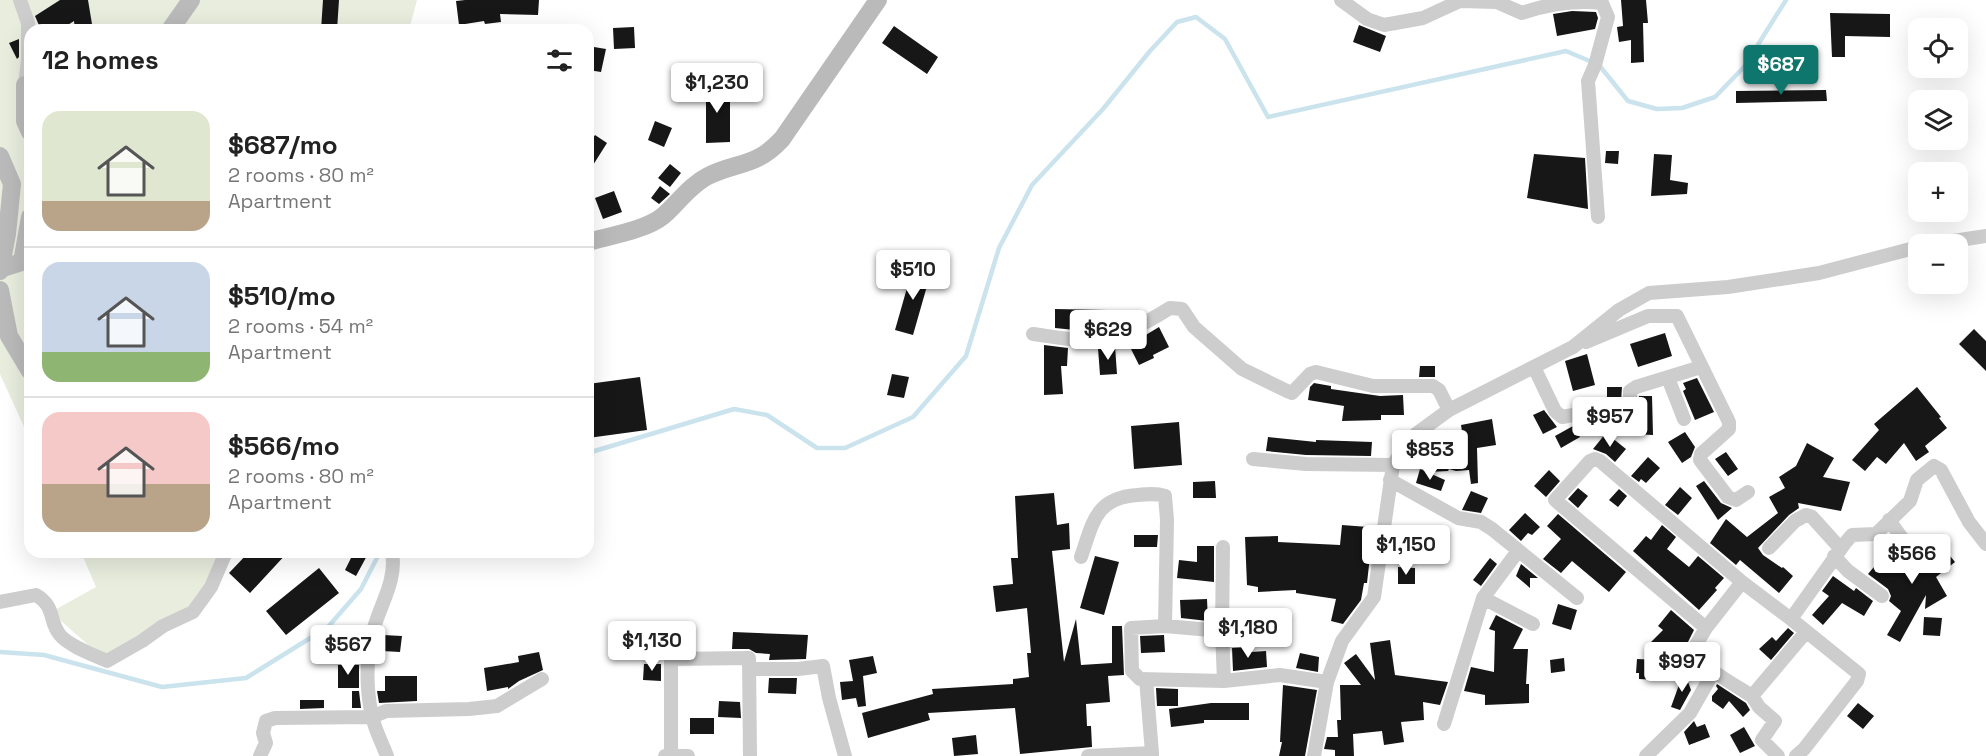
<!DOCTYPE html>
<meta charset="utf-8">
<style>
:root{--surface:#fff;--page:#f2f2f2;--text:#222;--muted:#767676;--line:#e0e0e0;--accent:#0f766e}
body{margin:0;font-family:"Space Grotesk",sans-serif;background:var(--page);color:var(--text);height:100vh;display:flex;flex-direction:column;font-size:22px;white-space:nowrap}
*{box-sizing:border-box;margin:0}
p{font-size:20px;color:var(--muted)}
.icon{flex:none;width:33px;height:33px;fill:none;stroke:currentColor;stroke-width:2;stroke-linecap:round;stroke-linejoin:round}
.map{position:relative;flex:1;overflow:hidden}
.panel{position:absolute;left:24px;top:24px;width:570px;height:534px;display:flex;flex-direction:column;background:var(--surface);border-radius:18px;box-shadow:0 6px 24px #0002}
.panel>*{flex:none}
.tools{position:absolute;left:1908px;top:18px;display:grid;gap:12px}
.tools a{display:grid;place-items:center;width:60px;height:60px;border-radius:12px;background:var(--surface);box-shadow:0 6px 24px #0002;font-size:30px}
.price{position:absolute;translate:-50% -51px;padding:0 14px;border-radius:6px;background:#fff;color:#222;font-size:20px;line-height:39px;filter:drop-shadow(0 2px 3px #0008)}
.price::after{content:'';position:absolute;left:50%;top:36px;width:18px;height:14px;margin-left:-9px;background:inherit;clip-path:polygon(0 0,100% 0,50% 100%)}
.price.current{background:var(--accent);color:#fff}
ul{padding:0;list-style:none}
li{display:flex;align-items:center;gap:18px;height:150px;padding:0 18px}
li+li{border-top:2px solid var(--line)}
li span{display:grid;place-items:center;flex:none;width:168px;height:120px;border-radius:18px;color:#555}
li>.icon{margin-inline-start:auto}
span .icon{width:72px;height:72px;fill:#fffc;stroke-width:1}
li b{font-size:26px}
h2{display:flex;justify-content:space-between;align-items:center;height:72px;padding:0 18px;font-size:26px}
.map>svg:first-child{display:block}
.green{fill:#e8edde}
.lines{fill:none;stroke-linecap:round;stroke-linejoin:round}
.stream{stroke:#cae3ed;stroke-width:4.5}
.building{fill:#171717}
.street{stroke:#cdcdcd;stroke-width:14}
.secondary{stroke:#bababa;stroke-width:18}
</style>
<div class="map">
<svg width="1986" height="756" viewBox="0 0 1986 756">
<rect width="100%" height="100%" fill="#fff"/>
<!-- green -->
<path class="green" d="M0,0H417L409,30H30V440L0,374Z
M81,552H225L193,612L103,658L51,612L96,587Z"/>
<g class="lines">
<!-- stream -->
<path class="stream" d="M588,453L734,409L767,415L817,448H845L913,417L966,356L999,248L1032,185L1103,109L1150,51L1177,22L1196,17L1225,39L1268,117L1566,51L1599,65L1628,101L1657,109L1682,108L1715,97L1744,67L1786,0
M0,652L44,655L162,687L246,678L328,627L361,589L380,552"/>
</g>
<!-- building -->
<path class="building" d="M60,0H88L93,30H75L74,21L60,30H41L35,16Z
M323,0H339L337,30H321Z
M465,0H539L538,15L500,14L501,22L485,24L484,21L459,25L456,1Z
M1621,0H1646L1648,23H1643L1644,62L1631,63V40L1619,42L1617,27L1623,26Z
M1572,11L1596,12L1598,18L1595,29L1557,36L1553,14Z
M1830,13L1890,14V37L1845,36V57H1832Z
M1359,25L1386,36L1380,52L1353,42Z
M894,26L938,57L927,74L882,43Z
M634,27L635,48L614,49L613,28Z
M19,39V57L17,59L9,43Z
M588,46L606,49L601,72L588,70Z
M706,82H723V99H730V142L706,143Z
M1826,90L1827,101L1736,103V91Z
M655,121L672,128L664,147L648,140Z
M595,135L607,143L588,173V145Z
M1606,151H1619L1618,164L1605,163Z
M1534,154L1585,158L1588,209L1527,198Z
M1654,154L1672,155L1670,180L1688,183L1687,194L1651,196Z
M670,164L681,173L670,187L658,178Z
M660,186L670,194L659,204L651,198Z
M614,191L622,212L603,219L595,198Z
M913,267L931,272L913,335L895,330Z
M1055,309L1107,310V328L1085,331L1055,328Z
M1159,327L1169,347L1153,355L1154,358L1139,365L1129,345Z
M1974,329L1986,341V371L1959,344Z
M1665,333L1672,356L1638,367L1630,344Z
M1044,345L1068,348L1067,366H1061L1063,394L1044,395Z
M1115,346L1117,374L1100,375L1098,348Z
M1587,354L1595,385L1573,391L1565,361Z
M1420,366H1435V377H1419Z
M892,374L909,377L904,398L887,395Z
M640,377L647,430L588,438V384Z
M1697,378L1714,412L1695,420L1683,391L1686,389L1683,383Z
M1314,383L1331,386V389L1380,396L1403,395L1404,415H1381V420L1342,421L1344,406L1308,400L1310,387Z
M1607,387H1622L1621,402L1607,403Z
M1917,387L1941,417L1939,418L1947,428L1925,446L1929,452L1916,461L1904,443L1886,464L1877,457L1865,471L1852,460L1879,430L1874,424Z
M1639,396H1652L1653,435L1611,433L1610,421L1627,420L1637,414Z
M1544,410L1557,427L1543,434L1533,415Z
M1492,419L1496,445L1477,448L1478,483L1471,484L1469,470L1456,471L1449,469L1448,471L1428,472L1437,447L1466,457L1461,425Z
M1179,422L1182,465L1134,469L1131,426Z
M1573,426L1580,437L1561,448L1555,436Z
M1685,432L1695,447L1691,457L1682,463L1668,442Z
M1606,433L1626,449L1615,462L1606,454L1593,449Z
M1268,437L1316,442V440L1372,442L1371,456L1306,455L1266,451Z
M1807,443L1834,458L1823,477L1850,482L1841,511L1798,503L1799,508L1789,515L1758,548L1763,555L1782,568L1783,567L1793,576L1779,593L1740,560L1736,565L1710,543L1726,519L1747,537L1778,513L1769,497L1785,488L1779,477L1796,466Z
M1726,452L1738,469L1728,476L1715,459Z
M1648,457L1660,468L1646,483L1641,479L1639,482L1631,476Z
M1420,469L1445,480L1441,491L1416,483Z
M1549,470L1560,481L1546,497L1534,486Z
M1215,481L1216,498H1193V482Z
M1704,481L1721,503L1732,508L1718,520L1696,486Z
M1680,487L1692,498L1678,515L1665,505Z
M1578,488L1588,496L1578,508L1568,499Z
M1619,489L1627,496L1618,507L1609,500Z
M1471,491L1488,498L1481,513L1462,510Z
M1054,493L1057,525L1069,523L1070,549L1052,551L1064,662L1076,619L1081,665L1112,663V626H1122L1124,675L1108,676L1110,702L1086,704L1087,726H1091L1092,747L1020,754L1015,708L928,713L930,720L868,738L862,713L933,694L932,689L1013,684V679L1029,677L1027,653H1031L1027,608L996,612L993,586L1013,584L1011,558H1018L1015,496Z
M1525,513L1540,527L1532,535L1528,533L1521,541L1509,530Z
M1558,514L1626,572L1609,592L1572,561L1561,573L1543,559L1561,539L1547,526Z
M1342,525L1368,527L1366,546L1371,547L1367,583H1364L1361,600L1343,624L1331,621L1336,599L1296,593V590L1258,592V587L1247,585L1245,537L1278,536V542L1340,545Z
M1662,525L1676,537L1667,549L1689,567L1698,556L1724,578L1715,588L1717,590L1699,610L1633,551L1646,536L1651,540Z
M1134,535H1158L1157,547H1134Z
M1197,546H1214V582L1177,578L1179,560L1197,562Z
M1942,546L1955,562L1936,577L1947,596L1925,609L1926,595L1900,642L1887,635L1901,611L1889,601L1891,596L1888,589L1868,574L1878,562L1880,565L1900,550L1918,565Z
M249,552H288L250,593L229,573Z
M354,552H369L356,576L345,570Z
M1095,556L1119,562L1104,615L1080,608Z
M1490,558L1497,564L1481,586L1473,580Z
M1521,564L1538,578H1530V588L1516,576Z
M1398,567L1415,568V584H1398Z
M319,568L339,593L286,635L266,611Z
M1833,576L1854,591L1856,588L1873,601L1864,616L1842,603L1823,625L1812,615L1829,596L1822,591Z
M1207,599L1208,621L1181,618L1180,600Z
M1558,604L1577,610L1571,630L1552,624Z
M1671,610L1694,630L1685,648L1669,664L1651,646V642L1663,630L1658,626Z
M1496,615L1523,629L1513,649H1528L1526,684H1529V703L1485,705V695L1464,691L1471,667L1494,672L1495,631L1489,629Z
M1924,617L1942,618L1940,636L1923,635Z
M1788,628L1794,633L1771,660L1759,649L1772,637L1776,641Z
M733,632L808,635L806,659L769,660L770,654L756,653L749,649H732Z
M383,635L402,636L400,652L382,651Z
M1164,635L1165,652L1141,653L1140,636Z
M1390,640L1395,675L1448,682L1440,705L1423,702L1424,720L1401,722L1404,742L1384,745L1382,731L1353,734L1354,756H1335V750L1324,749L1327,737H1338L1337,720H1341L1340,685H1361L1344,663L1356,654L1375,680L1370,643Z
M1250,647L1251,652L1266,651L1267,667L1233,671L1232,648Z
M539,652L543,670L519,681L508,689V687L487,691L484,668L519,662L518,656Z
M1300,653L1319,657L1318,672L1296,668Z
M873,656L877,673L863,676L866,706L858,707L856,698L842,700L840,682L853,681L849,660Z
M1564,658L1565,671L1551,673L1550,660Z
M1637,659L1658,660L1657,680L1639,679V673H1636Z
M644,664H661V681L643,680Z
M338,665H359V688H338Z
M1684,671L1691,690L1680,710L1671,707Z
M385,676H417V701L379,703L377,691H385Z
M769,678H797L796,694L768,693Z
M1717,684L1746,703L1750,710L1743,717L1729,701L1723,709L1712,701V696L1718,689L1716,686Z
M1283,685L1317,690L1305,756H1279L1282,742H1280Z
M1156,688L1178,689V706H1157Z
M352,691H359L361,708H352Z
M300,700H324V708L300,709Z
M719,701L740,702L741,718L718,717Z
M1211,703H1249V720H1204V723L1171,727L1169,709Z
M1858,703L1874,716L1863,729L1847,716Z
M690,718H714V734H690Z
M1694,721L1697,727L1705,724L1710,737L1689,745L1684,732Z
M1744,727L1755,746L1740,753L1730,735Z
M976,735L978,754L954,756L952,738Z"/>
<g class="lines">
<!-- street -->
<path class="street" d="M20,0L28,23V59L25,85
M1341,0L1367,19L1384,25L1423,18L1460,1L1497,2L1522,13C1548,4 1575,0 1602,3L1608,17L1595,65L1588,81L1598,217
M1934,244L1986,236
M1033,334C1055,337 1080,343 1103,338C1127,334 1149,321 1170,308L1182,309L1194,327L1242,369L1287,391L1292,393L1310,374L1316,372L1373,386H1433L1439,390L1449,410
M1586,342L1648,316H1677L1729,422V429L1701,454L1700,460L1728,497L1736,500L1748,492
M1534,367L1555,411L1562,417L1584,413L1626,411L1630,409V391L1636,387L1701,367
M1668,378L1684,419
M1253,459L1306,464L1393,465
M1390,480L1458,518L1481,522L1492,529L1577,598
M1889,520L1907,545L1918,555
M1223,547L1222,631L1165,626L1131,628L1132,671L1140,679L1224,681L1280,675L1327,682
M1769,548L1795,521L1806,515L1812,517L1840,548
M1834,556L1848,571L1882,596
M1081,557C1093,523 1095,498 1137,495C1147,494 1156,493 1165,496L1167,520L1165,626
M1742,582L1706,628L1693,650C1701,667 1735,685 1752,696
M1483,598L1533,624
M0,602L36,595C56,607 48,620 60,635C69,646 94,655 107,661L142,641L163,626L193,612L211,587L226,552
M1791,619L1845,543L1852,535L1876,534L1910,501L1917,480L1934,466L1941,470L1969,522L1986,544
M1706,628L1555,500L1590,461L1595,459L1600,461L1742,582L1791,619L1859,674L1857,681L1804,749L1796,756
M1222,631L1224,681
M749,669H798L823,666L829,698L845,756
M1146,679L1152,753
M1444,724L1483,598L1518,551
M671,755V659L749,658L750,756
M260,756L266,743L263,733L266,721L275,718L372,717L386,711L469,709L497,706L542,679
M387,756C382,743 375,730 372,716C366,688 366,656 374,628C381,603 397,580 392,552
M665,756H688
M1088,756L1152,753V756
M1314,756L1327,682L1342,641L1374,597L1393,465L1402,451L1416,434L1449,410L1573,347L1619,310L1649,293L1728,287L1819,273L1918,247
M1646,756L1690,713L1714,671
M1778,756L1762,740L1775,721L1759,707L1752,696L1806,632"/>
<!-- secondary -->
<path class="secondary" d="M170,30L191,0
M30,83L25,85V121L30,132
M0,156L12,184L7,234L0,271
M588,242C609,236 646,230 663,216C678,203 690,185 708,176C738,161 755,168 782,139L878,0
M0,269L22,262L30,217
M0,290L9,336L30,371"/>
</g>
</svg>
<div class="tools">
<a><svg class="icon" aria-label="locate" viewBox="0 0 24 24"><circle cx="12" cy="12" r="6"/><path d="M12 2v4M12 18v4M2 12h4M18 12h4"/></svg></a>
<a><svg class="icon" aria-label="layers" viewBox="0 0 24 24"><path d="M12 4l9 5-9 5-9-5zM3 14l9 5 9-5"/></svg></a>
<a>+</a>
<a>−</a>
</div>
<b class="price current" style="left:1781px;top:96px">$687</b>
<b class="price" style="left:717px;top:114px">$1,230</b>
<b class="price" style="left:913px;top:301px">$510</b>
<b class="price" style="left:1108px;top:361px">$629</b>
<b class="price" style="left:1610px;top:448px">$957</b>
<b class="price" style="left:1430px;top:481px">$853</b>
<b class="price" style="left:1406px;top:576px">$1,150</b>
<b class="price" style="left:1912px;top:585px">$566</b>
<b class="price" style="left:1248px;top:659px">$1,180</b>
<b class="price" style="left:652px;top:672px">$1,130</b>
<b class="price" style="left:348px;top:676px">$567</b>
<b class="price" style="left:1682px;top:693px">$997</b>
<section class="panel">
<h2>12 homes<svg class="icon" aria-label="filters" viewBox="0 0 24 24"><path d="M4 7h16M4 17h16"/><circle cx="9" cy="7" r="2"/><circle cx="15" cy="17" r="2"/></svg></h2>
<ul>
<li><span style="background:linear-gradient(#dfe7d0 75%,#b9a48a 0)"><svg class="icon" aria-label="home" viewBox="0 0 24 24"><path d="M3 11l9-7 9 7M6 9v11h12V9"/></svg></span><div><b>$687/mo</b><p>2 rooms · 80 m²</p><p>Apartment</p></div></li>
<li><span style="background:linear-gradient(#c9d6e8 75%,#8fb573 0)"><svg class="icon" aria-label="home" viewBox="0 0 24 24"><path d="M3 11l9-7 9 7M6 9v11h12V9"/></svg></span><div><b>$510/mo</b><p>2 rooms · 54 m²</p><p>Apartment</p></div></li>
<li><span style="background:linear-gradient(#f6c9c9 60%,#b9a48a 0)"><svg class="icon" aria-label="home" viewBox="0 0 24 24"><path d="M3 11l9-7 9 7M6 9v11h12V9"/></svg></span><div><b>$566/mo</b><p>2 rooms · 80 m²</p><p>Apartment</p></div></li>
</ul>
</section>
</div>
